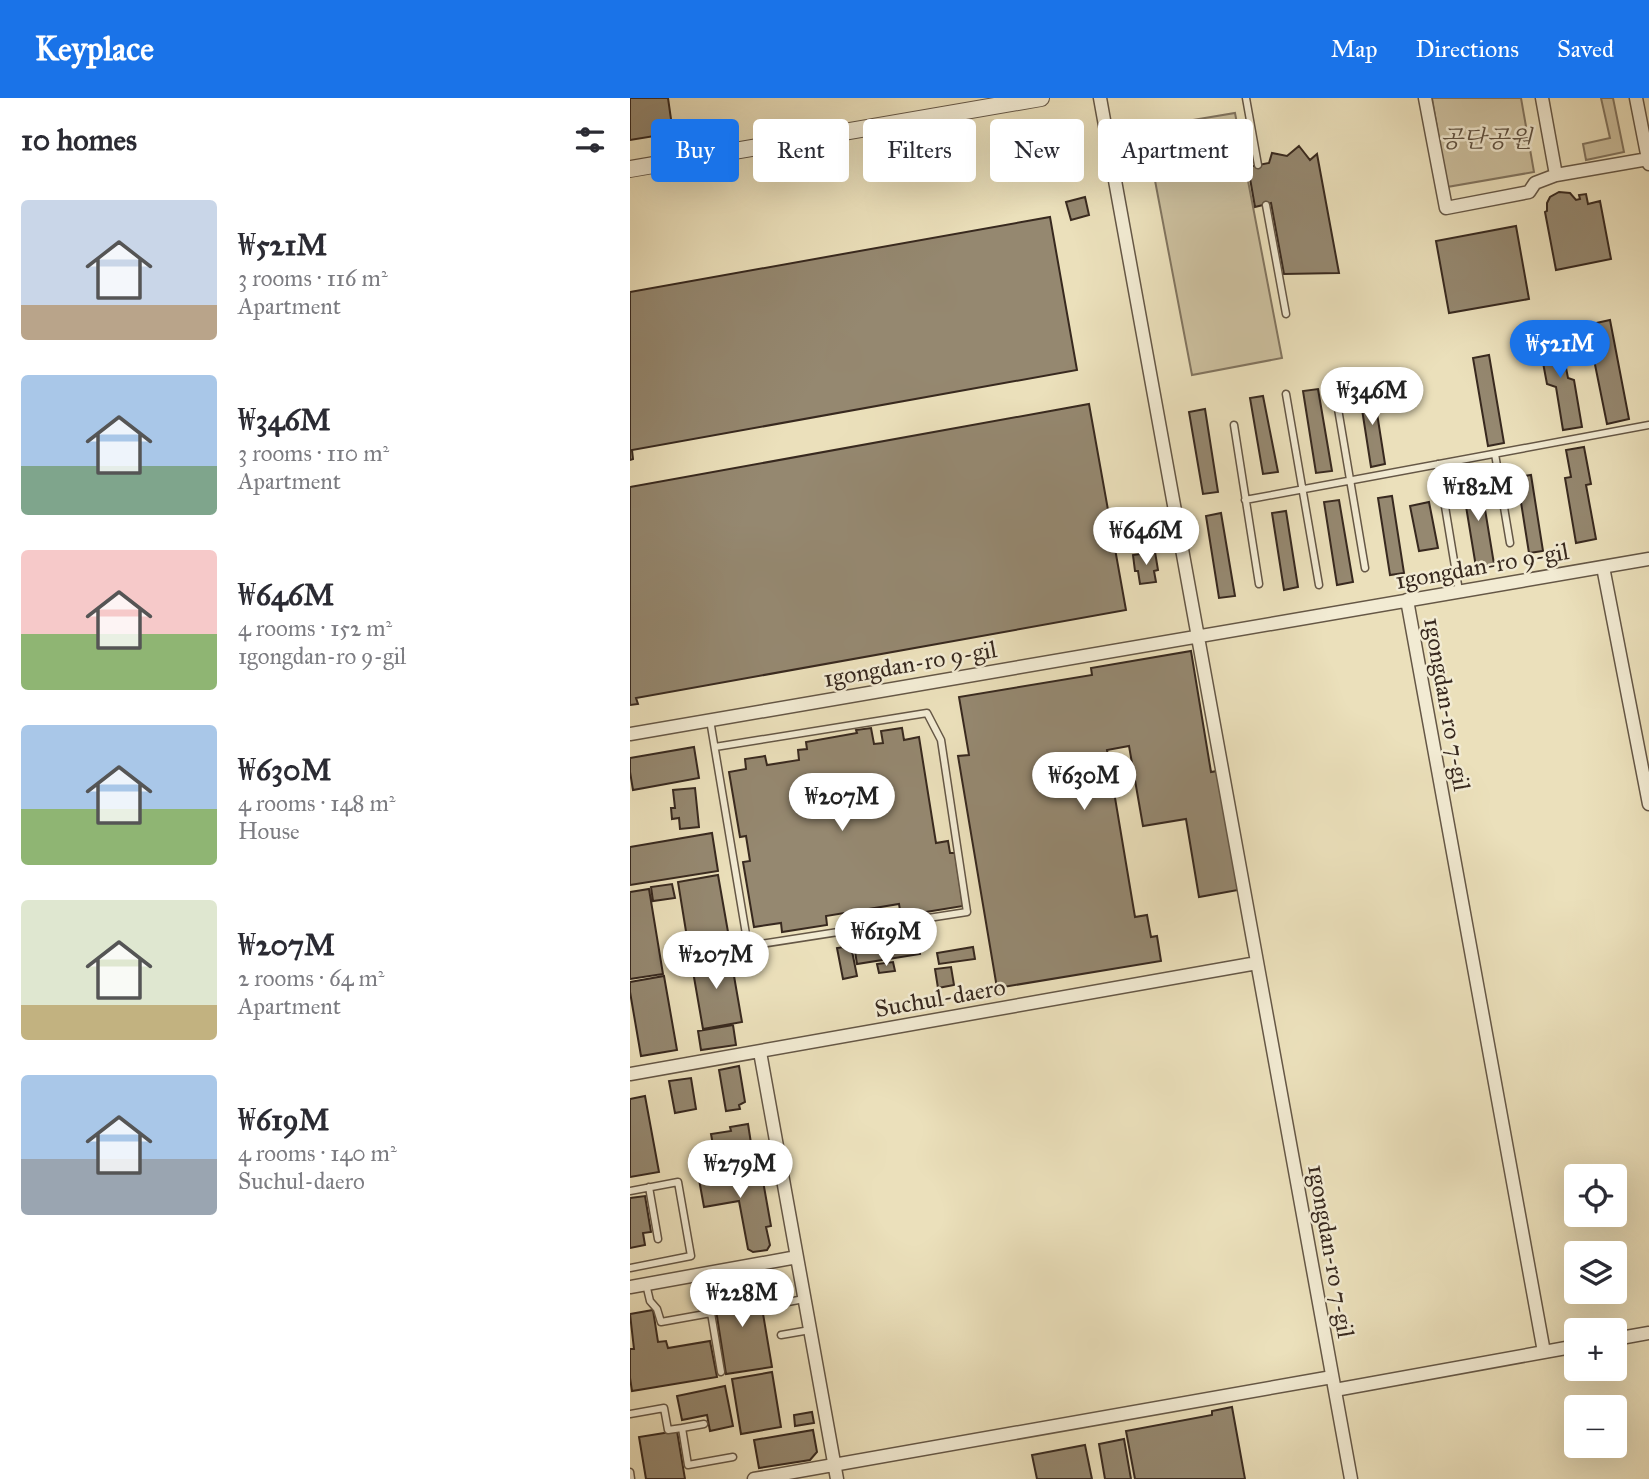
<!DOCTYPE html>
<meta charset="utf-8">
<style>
:root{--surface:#fff;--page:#f7f7f7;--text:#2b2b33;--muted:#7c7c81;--accent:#1a73e8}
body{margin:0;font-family:"IM FELL Great Primer","Noto Serif KR",serif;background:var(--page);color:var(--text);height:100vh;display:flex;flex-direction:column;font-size:26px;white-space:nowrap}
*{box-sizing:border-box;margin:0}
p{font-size:23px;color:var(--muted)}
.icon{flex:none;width:38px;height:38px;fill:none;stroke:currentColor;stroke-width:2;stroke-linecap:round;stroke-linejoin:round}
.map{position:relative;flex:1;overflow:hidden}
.sheet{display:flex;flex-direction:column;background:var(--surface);width:630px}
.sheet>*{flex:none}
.guide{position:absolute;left:21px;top:21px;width:665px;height:63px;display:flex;gap:14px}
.tools{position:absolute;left:934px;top:1066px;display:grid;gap:14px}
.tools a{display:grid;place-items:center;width:63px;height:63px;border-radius:7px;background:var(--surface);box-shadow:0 7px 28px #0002;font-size:35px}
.price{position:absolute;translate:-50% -60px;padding:0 16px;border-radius:24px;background:#fff;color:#222;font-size:23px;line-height:46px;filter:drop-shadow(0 2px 4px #0008)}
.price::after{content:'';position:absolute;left:50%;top:42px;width:21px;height:16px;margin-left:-10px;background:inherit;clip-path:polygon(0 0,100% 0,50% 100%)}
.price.current{background:var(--accent);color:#fff}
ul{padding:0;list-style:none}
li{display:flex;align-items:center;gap:21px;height:175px;padding:0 21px}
li span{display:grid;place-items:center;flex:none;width:196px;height:140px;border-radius:7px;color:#555}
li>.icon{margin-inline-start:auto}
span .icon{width:84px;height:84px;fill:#fffc;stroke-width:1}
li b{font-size:30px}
h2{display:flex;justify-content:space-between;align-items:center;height:84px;padding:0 21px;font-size:30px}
.chip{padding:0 24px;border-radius:7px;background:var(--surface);box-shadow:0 7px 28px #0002;font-size:24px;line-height:63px}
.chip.current{background:var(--accent);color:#fff}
header{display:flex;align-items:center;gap:42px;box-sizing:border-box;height:98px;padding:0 35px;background:var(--accent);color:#fff}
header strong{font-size:33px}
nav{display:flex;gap:38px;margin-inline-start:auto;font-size:24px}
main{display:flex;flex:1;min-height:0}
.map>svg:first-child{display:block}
.green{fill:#cdc1a0;stroke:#827560;stroke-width:2}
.building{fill:#958870;stroke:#38291f;stroke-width:2}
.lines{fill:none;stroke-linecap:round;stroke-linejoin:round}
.service-casing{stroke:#655746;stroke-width:9}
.minor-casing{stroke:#655746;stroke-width:15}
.tertiary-casing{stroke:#655746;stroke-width:18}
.service{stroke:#f2ebd3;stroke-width:6}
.minor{stroke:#f2ebd3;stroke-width:12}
.tertiary{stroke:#f2ebd3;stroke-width:16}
.labels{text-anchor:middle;stroke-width:5;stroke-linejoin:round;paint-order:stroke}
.park-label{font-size:24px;font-style:italic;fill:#5d4f3f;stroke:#f2ebd3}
.street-label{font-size:24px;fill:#38291f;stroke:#f2ebd3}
</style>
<header>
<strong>Keyplace</strong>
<nav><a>Map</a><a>Directions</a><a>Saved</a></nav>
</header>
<main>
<section class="sheet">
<h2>10 homes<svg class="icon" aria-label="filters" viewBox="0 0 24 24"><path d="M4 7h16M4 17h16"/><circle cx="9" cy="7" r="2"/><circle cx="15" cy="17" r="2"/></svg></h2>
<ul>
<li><span style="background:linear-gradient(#c9d6e8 75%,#b9a48a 0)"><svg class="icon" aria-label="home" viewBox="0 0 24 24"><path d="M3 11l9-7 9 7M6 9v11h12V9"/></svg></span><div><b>₩521M</b><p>3 rooms · 116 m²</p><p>Apartment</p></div></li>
<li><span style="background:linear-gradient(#a9c7e8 65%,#7fa58c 0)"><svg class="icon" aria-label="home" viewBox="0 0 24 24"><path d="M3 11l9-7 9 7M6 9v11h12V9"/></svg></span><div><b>₩346M</b><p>3 rooms · 110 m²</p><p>Apartment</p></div></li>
<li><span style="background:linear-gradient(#f6c9c9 60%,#8fb573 0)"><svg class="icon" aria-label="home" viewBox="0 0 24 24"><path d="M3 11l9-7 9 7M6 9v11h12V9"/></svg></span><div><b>₩646M</b><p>4 rooms · 152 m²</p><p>1gongdan-ro 9-gil</p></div></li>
<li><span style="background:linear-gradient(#a9c7e8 60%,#8fb573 0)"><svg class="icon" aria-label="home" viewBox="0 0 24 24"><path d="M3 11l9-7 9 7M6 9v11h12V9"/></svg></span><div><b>₩630M</b><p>4 rooms · 148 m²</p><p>House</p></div></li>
<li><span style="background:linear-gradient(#dfe7d0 75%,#c2b280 0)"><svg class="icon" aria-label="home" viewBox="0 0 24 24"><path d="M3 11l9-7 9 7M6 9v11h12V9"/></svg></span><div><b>₩207M</b><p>2 rooms · 64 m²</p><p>Apartment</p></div></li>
<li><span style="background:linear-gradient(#a9c7e8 60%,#9aa5b1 0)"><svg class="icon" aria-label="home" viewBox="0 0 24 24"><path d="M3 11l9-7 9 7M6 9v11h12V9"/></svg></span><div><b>₩619M</b><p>4 rooms · 140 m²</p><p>Suchul-daero</p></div></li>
</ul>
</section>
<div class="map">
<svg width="1019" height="1381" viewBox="0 0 1019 1381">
<rect width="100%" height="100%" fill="#ebe0bb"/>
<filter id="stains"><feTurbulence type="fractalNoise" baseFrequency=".00286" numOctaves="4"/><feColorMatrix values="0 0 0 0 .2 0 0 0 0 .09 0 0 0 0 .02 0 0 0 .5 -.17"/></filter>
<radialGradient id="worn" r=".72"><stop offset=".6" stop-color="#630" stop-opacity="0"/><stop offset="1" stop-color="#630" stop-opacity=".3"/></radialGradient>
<!-- green -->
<path class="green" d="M802,0H891L904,74L817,89Z
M971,0H983L994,54L956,62L953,46L980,40Z
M605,15L652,260L562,277L515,30Z"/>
<!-- building -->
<path class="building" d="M0,0H38L43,35L0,42Z
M669,48L680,62L687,56L709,175L654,176L641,105L625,109L618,69L639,65L642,55L657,58Z
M929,94L940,95L946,102L950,101L949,97L956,96L958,106L970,103L981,161L926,172L915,114L917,113V105L920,99Z
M455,99L459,117L441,122L436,104Z
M420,119L447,272L2,352L3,361L0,362V194Z
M886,128L899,201L819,215L806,143Z
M980,222L999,321L977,326L957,227Z
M929,234L938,280L944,282L952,329L933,332L926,289L917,286L908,238Z
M859,257L874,345L858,348L843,260Z
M743,290L755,366L741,369L729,292Z
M688,291L702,373L686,375L673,293Z
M633,298L648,374L633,376L620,300Z
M459,306L496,512L6,600L8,606L0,607V389Z
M575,311L588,394L573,396L559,314Z
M954,349L961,386L956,387L966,441L946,445L935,380L941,379L936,352Z
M901,377L913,453L899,455L887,379Z
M850,381L864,466L846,469L832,384Z
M762,398L774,475L760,477L748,400Z
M709,402L723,484L707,487L694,404Z
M799,404L808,450L789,453L780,408Z
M656,413L668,489L654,492L642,415Z
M591,415L605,498L589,500L576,418Z
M525,454L528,472L524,473L526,484L510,486L508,473H505L503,457Z
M561,553L581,674L587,673L608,792L569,799L556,721L513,728L499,648L477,652L505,819L517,817L521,839L527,838L531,863L367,890L328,658L339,657L329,599L462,577L461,570Z
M241,630L244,646L253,645L251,633L272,630L274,642L289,639L306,745L318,743L320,755H325L333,808L271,818L269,806L196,818L197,827L152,834L151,825L124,829L113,764L120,763L116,738L110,739L99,674L116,671L115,661L135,658L137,667L169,662L168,652L177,651L176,644L227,635L226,632Z
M64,649L69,680L3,692L0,674V660Z
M65,690L69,729L50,731L49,720L42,721L41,710H45L43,692Z
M82,735L88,773L0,787V749Z
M88,777L101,851L60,858L48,784Z
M42,786L45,800L23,803L21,789Z
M19,791L33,876L0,881V794Z
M287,837L290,856L227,866L224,847Z
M221,848L227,878L213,881L207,850Z
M343,849L345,861L309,866L307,855Z
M100,855L112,924L73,931L61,862Z
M263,864L265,873L249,875L247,866Z
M321,869L324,887L308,890L305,871Z
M34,878L47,952L11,958L0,894V884Z
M103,927L106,947L71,952L68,933Z
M109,968L115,1004L109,1007L110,1011L96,1013L89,972Z
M61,980L66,1011L45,1015L39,983Z
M15,998L29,1074L0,1079V1001Z
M118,1026L123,1058L86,1064L81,1036L101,1033L100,1029Z
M123,1065L127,1085L133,1083L141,1128L136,1129L140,1147L137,1152L123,1154L118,1151L109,1103L74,1109L68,1076Z
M15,1098L21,1134L13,1135L15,1147L0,1150V1100Z
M128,1186L142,1269L96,1276L83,1193Z
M23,1212L28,1244L36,1243L38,1250L80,1243L87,1279L2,1293L0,1280V1251H4L0,1216Z
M142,1274L151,1329L111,1336L102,1281Z
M95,1288L103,1328L80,1333L77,1317L52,1322L47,1298Z
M602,1309L615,1381H505L496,1333L582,1317V1313Z
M182,1314L184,1325L165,1328L164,1317Z
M183,1332L187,1354L180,1362L129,1370L124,1342Z
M47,1333L55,1381H16L9,1339Z
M494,1341L501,1381H475L469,1346Z
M455,1347L462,1381H407L402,1357Z"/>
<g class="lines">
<!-- service casing -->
<g class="service-casing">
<path id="service" d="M616,0L628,67
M636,107L656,216
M705,293L735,470
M656,296L689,487
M604,327L629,486
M865,356L880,445
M808,366L829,493
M615,402L1019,327
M80,622L118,848L337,814L311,642L297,615L85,649
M19,1089L28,1141
M0,1093L48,1084L61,1158L0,1170
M16,1186L20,1203L27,1211L31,1224L81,1215L91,1274
M147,1206L174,1201
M151,1237L180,1232
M0,1316L34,1310L38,1332L52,1330L58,1367L103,1359
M52,1330L74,1326
M0,1374L1,1381"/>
</g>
<!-- minor casing -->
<g class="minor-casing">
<path id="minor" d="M470,0L721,1381
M795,0L816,110L899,94L905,85L926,77L1018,61
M912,0L926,77
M1006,0L1019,66
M973,469L1019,706
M777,502L914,1254
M0,636L1019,461
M130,954L207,1381
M0,976L627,865
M0,1189L167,1159
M985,1241L1019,1235
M705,1292L947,1248
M124,1381L702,1279"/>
</g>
<!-- tertiary casing -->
<g class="tertiary-casing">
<path id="tertiary" d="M0,71L411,0"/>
</g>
<!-- service -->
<use href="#service" class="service"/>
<!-- minor -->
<use href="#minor" class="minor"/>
<!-- tertiary -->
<use href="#tertiary" class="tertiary"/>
</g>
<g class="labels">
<!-- park labels -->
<g class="park-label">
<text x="856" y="49">공단공원</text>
</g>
<!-- street labels -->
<g class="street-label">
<text transform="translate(852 468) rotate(-10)" y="8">1gongdan-ro 9-gil</text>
<text transform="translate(280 566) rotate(-10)" y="8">1gongdan-ro 9-gil</text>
<text transform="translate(817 606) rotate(80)" y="8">1gongdan-ro 7-gil</text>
<text transform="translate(310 900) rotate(-10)" y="8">Suchul-daero</text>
<text transform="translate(701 1153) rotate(80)" y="8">1gongdan-ro 7-gil</text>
</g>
</g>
<rect width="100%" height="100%" filter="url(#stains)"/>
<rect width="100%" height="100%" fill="url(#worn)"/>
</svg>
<div class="tools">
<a><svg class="icon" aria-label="locate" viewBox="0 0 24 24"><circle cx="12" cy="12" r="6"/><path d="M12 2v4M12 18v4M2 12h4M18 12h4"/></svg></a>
<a><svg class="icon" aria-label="layers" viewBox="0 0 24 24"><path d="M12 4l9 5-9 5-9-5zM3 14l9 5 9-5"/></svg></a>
<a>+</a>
<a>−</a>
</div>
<b class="price current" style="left:930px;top:282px">₩521M</b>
<b class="price" style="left:742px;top:329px">₩346M</b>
<b class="price" style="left:848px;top:425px">₩182M</b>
<b class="price" style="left:516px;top:469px">₩646M</b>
<b class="price" style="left:454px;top:714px">₩630M</b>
<b class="price" style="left:212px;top:735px">₩207M</b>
<b class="price" style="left:256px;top:870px">₩619M</b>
<b class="price" style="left:86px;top:893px">₩207M</b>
<b class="price" style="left:110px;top:1102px">₩279M</b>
<b class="price" style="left:112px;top:1231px">₩228M</b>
<div class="guide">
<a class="chip current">Buy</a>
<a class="chip">Rent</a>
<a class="chip">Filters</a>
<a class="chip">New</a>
<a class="chip">Apartment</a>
</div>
</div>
</main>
